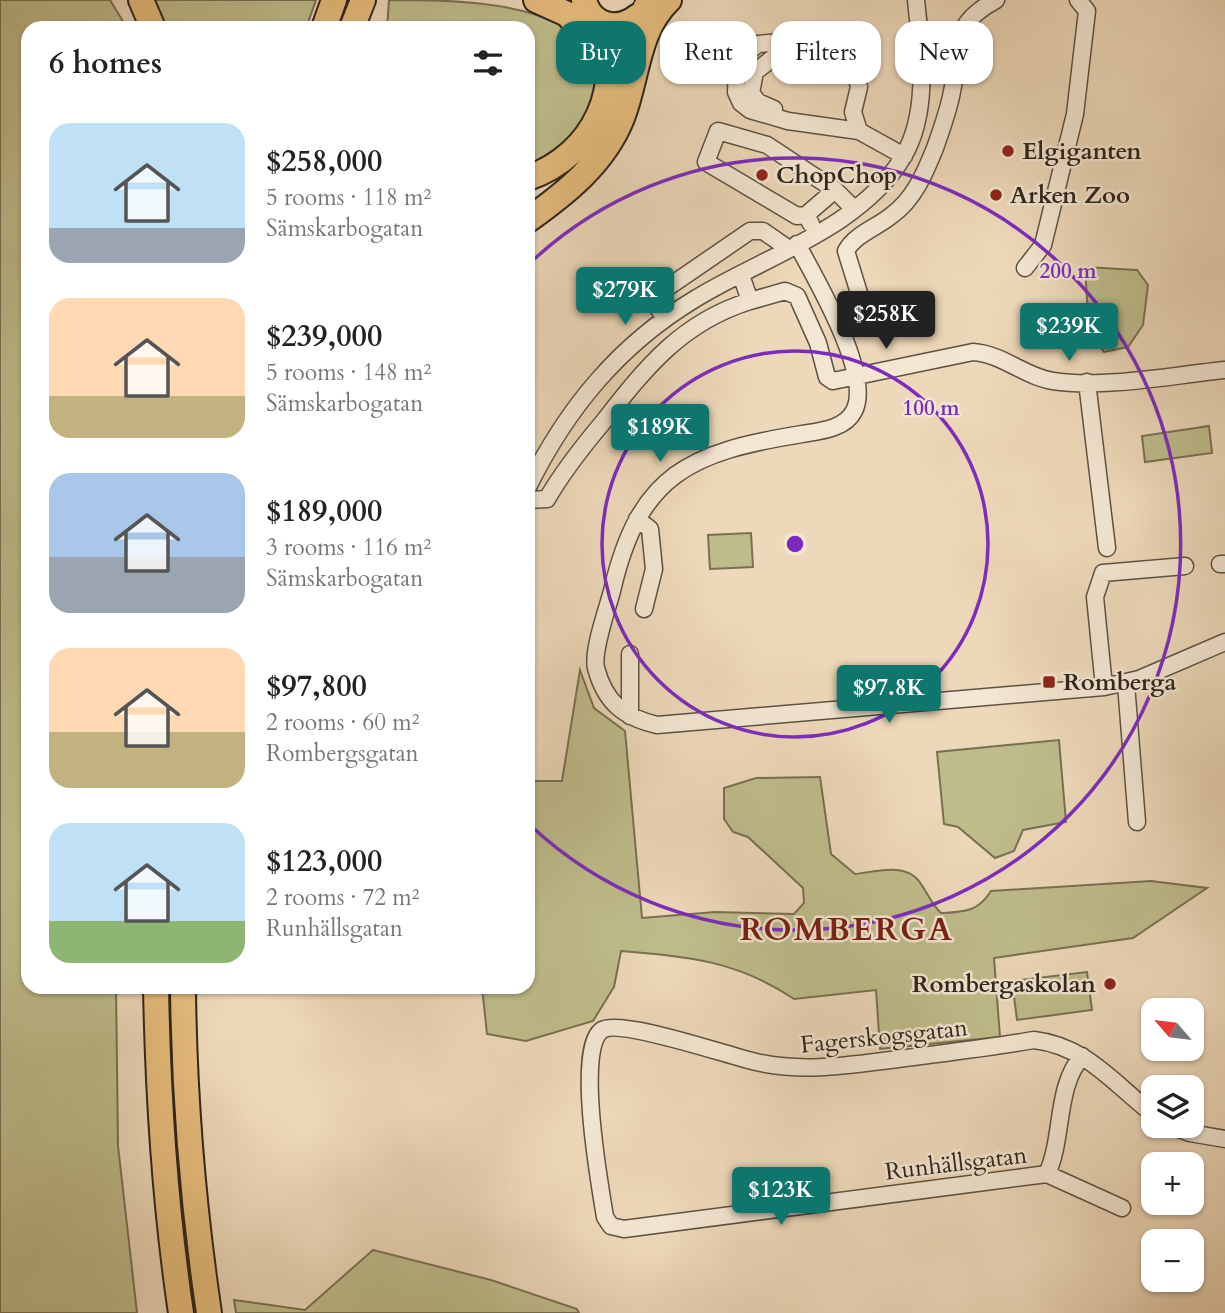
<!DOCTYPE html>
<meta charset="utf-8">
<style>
:root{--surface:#fff;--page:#f6f6f6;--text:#222;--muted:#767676;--accent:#0f766e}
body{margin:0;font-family:Cardo,serif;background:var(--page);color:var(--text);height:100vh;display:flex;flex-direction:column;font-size:26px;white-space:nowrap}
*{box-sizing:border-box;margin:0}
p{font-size:23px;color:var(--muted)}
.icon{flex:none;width:38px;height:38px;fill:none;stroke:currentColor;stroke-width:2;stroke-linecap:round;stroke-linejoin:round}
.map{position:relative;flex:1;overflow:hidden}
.sheet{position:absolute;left:21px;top:21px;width:514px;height:973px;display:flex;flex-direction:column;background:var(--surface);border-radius:21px;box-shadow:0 2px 5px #0004}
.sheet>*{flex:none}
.hud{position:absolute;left:556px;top:21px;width:564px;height:63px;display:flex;gap:14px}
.needle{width:46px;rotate:298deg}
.controls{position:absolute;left:1141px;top:998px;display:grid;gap:14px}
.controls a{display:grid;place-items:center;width:63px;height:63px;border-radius:14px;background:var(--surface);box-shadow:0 2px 5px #0004;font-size:35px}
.price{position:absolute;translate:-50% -60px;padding:0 16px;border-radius:7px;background:var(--accent);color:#fff;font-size:23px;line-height:46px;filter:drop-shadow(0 2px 4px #0008)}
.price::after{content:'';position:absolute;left:50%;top:42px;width:21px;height:16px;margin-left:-10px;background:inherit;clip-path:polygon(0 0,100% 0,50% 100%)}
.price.current{background:#222;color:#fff}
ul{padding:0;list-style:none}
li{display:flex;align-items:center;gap:21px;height:175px;padding:0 28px}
li span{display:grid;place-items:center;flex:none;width:196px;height:140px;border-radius:21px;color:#555}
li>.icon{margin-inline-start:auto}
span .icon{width:84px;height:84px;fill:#fffc;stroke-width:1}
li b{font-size:30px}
h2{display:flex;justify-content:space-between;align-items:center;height:84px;padding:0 28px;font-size:30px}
.tag{padding:0 24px;border-radius:21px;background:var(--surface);box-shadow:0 2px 5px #0004;font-size:24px;line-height:63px}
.tag.current{background:var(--accent);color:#fff}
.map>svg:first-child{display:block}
.green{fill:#bfbc8b;stroke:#777054;stroke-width:2}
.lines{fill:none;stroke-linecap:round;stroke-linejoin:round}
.minor-casing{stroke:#5e5144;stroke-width:19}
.major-casing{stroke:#2f241d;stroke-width:24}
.highway-casing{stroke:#2f241d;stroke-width:28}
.minor{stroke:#f3e6d2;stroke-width:16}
.major{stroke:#e6bc7c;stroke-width:21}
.highway{stroke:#e6bc7c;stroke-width:24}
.ring{fill:none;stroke:#7b2cbf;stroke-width:3.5}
.poi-dot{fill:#8f2418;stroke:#f3e6d2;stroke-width:2.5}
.labels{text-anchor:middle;stroke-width:5;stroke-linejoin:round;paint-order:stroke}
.poi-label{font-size:24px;font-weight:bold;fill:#2f241d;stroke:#f3e6d2;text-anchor:start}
.street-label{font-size:24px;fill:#2f241d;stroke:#f3e6d2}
.district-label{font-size:32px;font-weight:bold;letter-spacing:2px;fill:#7a1f14;stroke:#f3e6d2}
.centre{fill:#7b2cbf;stroke:#f3e6d2;stroke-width:3.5}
.ring-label{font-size:21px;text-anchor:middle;font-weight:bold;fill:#7b2cbf;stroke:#f3e6d2;stroke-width:5;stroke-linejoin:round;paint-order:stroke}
</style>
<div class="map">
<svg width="1225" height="1313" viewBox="0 0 1225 1313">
<rect width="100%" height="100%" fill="#edd8b9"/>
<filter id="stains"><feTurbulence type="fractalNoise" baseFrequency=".00286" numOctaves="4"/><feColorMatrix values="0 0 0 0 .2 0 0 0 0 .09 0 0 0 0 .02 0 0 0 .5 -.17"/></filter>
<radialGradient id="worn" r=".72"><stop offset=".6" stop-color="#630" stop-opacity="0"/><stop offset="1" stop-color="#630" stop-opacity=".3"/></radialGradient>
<!-- green -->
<path class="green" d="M0,0H110L127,28H28V987H116L118,1146L137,1313H0Z
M155,0H316L306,28H162Z
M389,0C451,0 543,0 584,43C587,47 591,52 593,56C595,64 593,75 594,83C595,123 560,148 529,166L528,28H387Z
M1085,267L1137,270L1148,285L1143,325L1128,347L1104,352L1089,331Z
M1209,426L1212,453L1145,462L1142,436Z
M751,533L753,567L710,569L708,535Z
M580,670L594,708L625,731L642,918L715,912L794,914L804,903L803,888L748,837L733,832L724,819V788L756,778L820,777L831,854L855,874C873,872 900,864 915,877C924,884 929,902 941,913C964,912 978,912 991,891L1151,881L1207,888L1133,938L994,958L1000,1037L880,1049L876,990L794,999C738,961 687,956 621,951L614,987L593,1021L526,1041L487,1034L482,987H528L529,781H562Z
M1059,740L1066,822L1023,830L1014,851L995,858L958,827L944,824L937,752Z
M1087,972L1092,1010L1017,1020L1012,981Z
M373,1250L491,1280L577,1309L579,1313H236L234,1300L305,1310Z"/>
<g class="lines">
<!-- minor casing -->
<g class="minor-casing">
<path id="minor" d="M774,109L758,102L751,93L755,72L779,53L796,44
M859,131L853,112L859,87L853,64L841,49L825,41L804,40L758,44L747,53L737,70L736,92L741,103L750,110L788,121L859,131L904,156
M806,215L797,216L706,162L718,131L767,145L835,190L854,209
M811,224L806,215L835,190
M797,244C815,278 873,375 854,411C845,429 820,431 802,434C691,452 639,473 612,591C607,610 592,651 596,668C605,702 623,717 657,725L1104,687L1139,679L1225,642
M1025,268L1043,245L1075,114L1087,11L1078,0
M741,275L750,301L785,291L797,296L818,343L827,377L833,381L973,352C1003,354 1025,377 1053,381C1103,389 1174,375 1225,370
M665,319L657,306L658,296L664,290L750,231H763L789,249
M868,322L846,251C855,234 878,227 892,215C914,199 925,173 935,148C942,128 950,107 953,86C961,44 951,24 996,0
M1087,382L1107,548
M528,487C567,408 619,345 695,299C763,257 861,228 903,157C930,112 921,49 916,0
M528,500L547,499C563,471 583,446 604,421C646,367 682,322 750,301
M637,519L650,529L654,569L644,609
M1220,564H1225
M630,654V716
M1126,684L1137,822
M1104,687L1095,597L1103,573L1185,566
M1082,1056C1055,1088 1064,1137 1047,1174L624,1229L611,1226L605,1217C600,1186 575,1048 602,1030C620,1018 729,1056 756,1062C804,1073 849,1065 898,1059C943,1053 989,1048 1034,1040C1086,1046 1114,1084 1153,1114
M1169,1125L1190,1133L1225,1139
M1047,1174L1122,1208"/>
</g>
<!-- major casing -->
<g class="major-casing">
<path id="major" d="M644,7L651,0"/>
</g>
<!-- highway casing -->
<g class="highway-casing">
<path id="highway" d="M141,0L153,28
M536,0L567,14L599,51
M584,0C591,27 618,32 638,16
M324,28L334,0
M352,28L363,0
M528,178C594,155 628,84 597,20
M528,220C566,193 604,163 622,118C638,78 636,32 669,0
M156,987C158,1096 165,1205 181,1313
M183,987C184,1096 193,1205 209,1313"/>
</g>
<!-- minor -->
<use href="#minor" class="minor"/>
<!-- major -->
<use href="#major" class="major"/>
<!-- highway -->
<use href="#highway" class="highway"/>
</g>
<!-- distance rings -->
<g class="ring">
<circle cx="795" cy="544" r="193"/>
<path d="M529 264A386 386 0 1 1 529 824"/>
</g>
<!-- markers -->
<g class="poi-dot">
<circle cx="1008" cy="151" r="7"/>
<circle cx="762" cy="175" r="7"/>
<circle cx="996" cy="195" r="7"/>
<rect x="1042" y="675" width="14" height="14" rx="3.5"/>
<circle cx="1110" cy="984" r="7"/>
</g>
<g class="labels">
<!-- poi labels -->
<g class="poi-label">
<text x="1022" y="159">Elgiganten</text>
<text x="776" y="183">ChopChop</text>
<text x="1010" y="203">Arken Zoo</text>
<text x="1063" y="690">Romberga</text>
<text x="1096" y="992" text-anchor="end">Rombergaskolan</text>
</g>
<!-- street labels -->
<g class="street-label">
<text transform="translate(884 1036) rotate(-6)" y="8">Fagerskogsgatan</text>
<text transform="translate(956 1163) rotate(-7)" y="8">Runhällsgatan</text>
</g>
<!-- district labels -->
<g class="district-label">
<text x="847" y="940">ROMBERGA</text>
</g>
</g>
<circle cx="795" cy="544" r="10" class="centre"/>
<g class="ring-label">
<text x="1068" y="278">200 m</text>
<text x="931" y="415">100 m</text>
</g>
<rect width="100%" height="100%" filter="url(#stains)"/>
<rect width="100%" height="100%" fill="url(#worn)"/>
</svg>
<div class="controls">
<a><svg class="needle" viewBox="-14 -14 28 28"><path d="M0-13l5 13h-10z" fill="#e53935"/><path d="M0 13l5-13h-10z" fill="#767676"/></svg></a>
<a><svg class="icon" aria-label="layers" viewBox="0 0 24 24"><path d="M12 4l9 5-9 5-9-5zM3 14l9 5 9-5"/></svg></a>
<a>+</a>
<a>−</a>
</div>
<b class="price" style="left:625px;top:327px">$279K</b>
<b class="price current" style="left:886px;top:351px">$258K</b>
<b class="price" style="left:1069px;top:363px">$239K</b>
<b class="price" style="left:660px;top:464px">$189K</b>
<b class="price" style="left:889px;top:725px">$97.8K</b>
<b class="price" style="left:781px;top:1227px">$123K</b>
<div class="hud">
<a class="tag current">Buy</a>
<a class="tag">Rent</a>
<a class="tag">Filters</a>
<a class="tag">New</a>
</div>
<section class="sheet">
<h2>6 homes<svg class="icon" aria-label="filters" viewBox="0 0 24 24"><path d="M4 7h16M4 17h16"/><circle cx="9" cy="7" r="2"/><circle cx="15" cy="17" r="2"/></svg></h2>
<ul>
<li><span style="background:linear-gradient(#bfe0f5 75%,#9aa5b1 0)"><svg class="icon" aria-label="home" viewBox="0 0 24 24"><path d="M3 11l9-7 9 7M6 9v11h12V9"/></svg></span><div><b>$258,000</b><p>5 rooms · 118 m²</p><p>Sämskarbogatan</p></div></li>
<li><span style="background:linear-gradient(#ffd9b3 70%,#c2b280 0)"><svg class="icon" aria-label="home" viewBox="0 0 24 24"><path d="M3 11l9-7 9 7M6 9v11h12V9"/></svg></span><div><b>$239,000</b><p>5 rooms · 148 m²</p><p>Sämskarbogatan</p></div></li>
<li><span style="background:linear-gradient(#a9c7e8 60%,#9aa5b1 0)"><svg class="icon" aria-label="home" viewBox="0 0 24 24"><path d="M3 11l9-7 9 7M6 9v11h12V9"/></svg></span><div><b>$189,000</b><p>3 rooms · 116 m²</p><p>Sämskarbogatan</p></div></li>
<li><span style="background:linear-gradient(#ffd9b3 60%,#c2b280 0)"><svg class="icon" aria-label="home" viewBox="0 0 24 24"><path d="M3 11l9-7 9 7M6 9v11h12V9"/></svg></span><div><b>$97,800</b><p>2 rooms · 60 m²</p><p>Rombergsgatan</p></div></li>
<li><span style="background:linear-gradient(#bfe0f5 70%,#8fb573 0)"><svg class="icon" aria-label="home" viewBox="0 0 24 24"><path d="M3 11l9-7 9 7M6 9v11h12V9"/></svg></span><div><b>$123,000</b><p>2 rooms · 72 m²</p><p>Runhällsgatan</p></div></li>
</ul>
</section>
</div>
